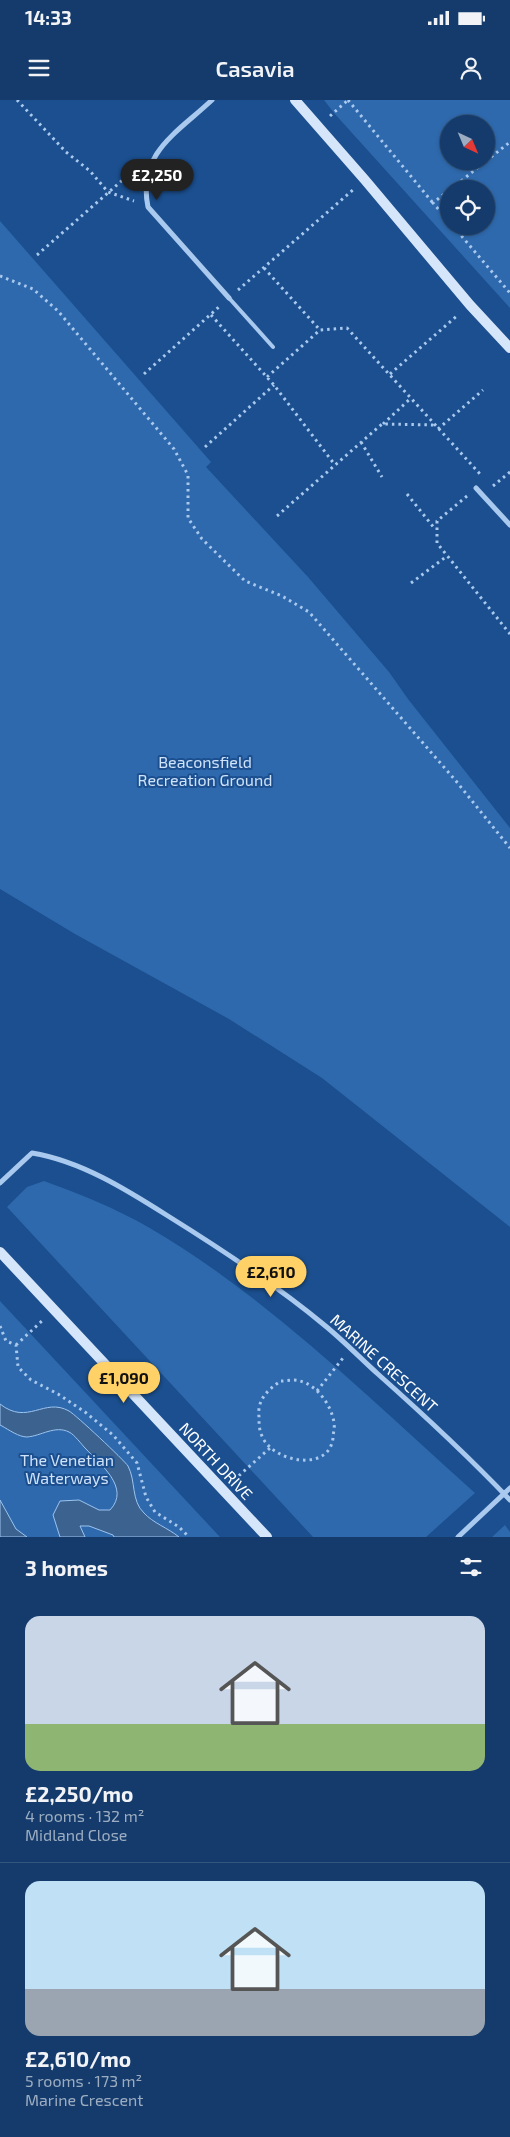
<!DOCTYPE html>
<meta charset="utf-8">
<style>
:root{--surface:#143b6b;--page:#214673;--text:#f1f3f6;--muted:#9dadc1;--line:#33557e;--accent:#ffd166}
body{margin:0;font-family:"Exo 2",sans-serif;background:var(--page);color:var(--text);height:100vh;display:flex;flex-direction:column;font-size:19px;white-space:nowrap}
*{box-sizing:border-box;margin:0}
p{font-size:16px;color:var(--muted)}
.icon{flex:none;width:28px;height:28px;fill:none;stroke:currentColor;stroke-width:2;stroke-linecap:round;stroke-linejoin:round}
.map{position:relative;height:1437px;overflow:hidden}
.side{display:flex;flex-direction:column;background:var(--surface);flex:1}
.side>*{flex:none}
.needle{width:32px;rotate:136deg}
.tools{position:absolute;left:440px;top:15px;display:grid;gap:10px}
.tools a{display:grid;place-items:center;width:55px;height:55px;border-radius:50%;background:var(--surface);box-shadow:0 1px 4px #0004,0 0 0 1px var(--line);font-size:25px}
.price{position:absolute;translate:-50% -42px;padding:0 11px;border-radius:18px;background:var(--accent);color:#111;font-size:16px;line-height:32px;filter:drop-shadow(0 1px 2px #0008)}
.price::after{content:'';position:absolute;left:50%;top:30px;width:15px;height:11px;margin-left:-8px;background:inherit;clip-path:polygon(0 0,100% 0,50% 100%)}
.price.on{background:#222;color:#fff}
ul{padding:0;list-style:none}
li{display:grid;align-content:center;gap:10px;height:265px;padding:0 25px}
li+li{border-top:1px solid var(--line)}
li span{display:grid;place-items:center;height:155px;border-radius:15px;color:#555}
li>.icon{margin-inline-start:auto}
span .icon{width:90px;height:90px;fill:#fffc;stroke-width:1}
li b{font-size:21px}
h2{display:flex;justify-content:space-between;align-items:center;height:60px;padding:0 25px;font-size:21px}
.status{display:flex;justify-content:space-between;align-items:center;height:35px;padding:0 25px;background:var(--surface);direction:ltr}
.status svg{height:14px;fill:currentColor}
header{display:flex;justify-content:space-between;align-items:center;height:65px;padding:0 25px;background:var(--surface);font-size:22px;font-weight:600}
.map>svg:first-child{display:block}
.green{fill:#2e69ad;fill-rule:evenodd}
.water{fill:#3c6290;stroke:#9cc4f0}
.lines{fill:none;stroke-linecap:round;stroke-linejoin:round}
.path{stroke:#a9c9ee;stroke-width:3;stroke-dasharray:2.5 4;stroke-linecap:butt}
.lane{stroke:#a9c9ee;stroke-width:4}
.street{stroke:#a9c9ee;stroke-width:5}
.secondary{stroke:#d6e6fa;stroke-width:10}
.labels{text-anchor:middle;stroke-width:4;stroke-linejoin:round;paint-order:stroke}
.park-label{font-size:16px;fill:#cfe3fa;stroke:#1b4f8f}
.street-label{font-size:16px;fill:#fff;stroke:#1b4f8f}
</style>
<div class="status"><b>14:33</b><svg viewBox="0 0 49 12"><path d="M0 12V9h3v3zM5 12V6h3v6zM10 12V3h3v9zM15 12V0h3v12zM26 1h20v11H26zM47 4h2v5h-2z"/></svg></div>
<header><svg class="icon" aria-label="menu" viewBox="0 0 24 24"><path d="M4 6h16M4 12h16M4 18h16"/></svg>Casavia<svg class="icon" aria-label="person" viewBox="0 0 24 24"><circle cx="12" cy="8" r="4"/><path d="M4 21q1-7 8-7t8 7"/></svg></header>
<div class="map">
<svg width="510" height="1437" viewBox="0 0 510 1437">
<rect width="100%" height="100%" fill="#1b4f8f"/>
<!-- green -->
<path class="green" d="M324,0H510V208L334,13ZM449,24H486V61H449ZM449,89H486V126H449Z
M0,121L211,362L206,367L308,477L389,572L408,599L510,728V1127L322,978L229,919L75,834L0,789Z
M44,1081C80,1094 115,1108 148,1127C266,1195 373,1302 475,1393L426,1437H313L7,1107L27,1087Z
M0,1201L220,1437H0Z
M505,1425L510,1432V1437H492Z"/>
<!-- water -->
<path class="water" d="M0,1304C28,1326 44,1297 69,1311C76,1315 124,1360 128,1366C136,1381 131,1401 144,1413C153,1423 168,1428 179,1437H114L113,1435L89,1426H80L85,1437H60L53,1415L60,1401L79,1400L99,1410H110C131,1388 100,1364 86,1349C81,1344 75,1335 69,1332C55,1325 41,1336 27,1337C19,1337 9,1330 2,1326L0,1325Z
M0,1400L16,1429L27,1437H0Z"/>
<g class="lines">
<!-- path -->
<path class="path" d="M17,0L66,52L90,71L108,92L134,101
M348,0L433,103
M330,16L348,0
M486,61L510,42
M451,89L486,61
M449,90L433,103L449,121
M453,126L510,193
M37,155L134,70
M264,168L320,230
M0,176L33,189L58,211L174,349L188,375V418L202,439L245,481L282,496L309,512L456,681L510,748
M238,190L354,89
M211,215L274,285L335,365
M144,274L220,206
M390,274L458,215
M267,277L320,230L347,228L480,374
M383,324L411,298
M438,329L483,290
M361,342L382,377
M205,347L274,285
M493,386L510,372
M407,394L435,429
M467,396L437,421V443L510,534
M277,416L382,324L435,325
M411,483L447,456
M0,1226L6,1241L16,1245L18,1267L31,1280L58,1294L85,1312L113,1335L137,1363L146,1397L155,1412L179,1427L189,1437
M16,1245L43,1220
M281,1281C286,1281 294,1279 300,1281C317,1285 332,1306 334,1323C335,1328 333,1333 333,1338C329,1373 272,1362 262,1336C259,1330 259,1323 259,1317C257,1300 267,1290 281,1281Z
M317,1291L343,1258
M234,1380L270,1348"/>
<!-- lane -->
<path class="lane" d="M229,198L273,247"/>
<!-- street -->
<path class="street" d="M212,0C177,33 137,53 148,107L229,198
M476,388L510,425
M0,1083L32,1053C81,1061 127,1090 168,1116C221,1149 275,1184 323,1224C343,1240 360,1258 379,1275C424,1315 468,1356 510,1400
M458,1437L510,1388"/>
<!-- secondary -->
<path class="secondary" d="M295,0L365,80L470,205L510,248
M0,1152L267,1437"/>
</g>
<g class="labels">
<!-- park labels -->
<g class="park-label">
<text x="205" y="668">Beaconsfield<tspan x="205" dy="18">Recreation Ground</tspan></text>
<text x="67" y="1366">The Venetian<tspan x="67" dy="18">Waterways</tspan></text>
</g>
<!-- street labels -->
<g class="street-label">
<text transform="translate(384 1263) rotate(42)" y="6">MARINE CRESCENT</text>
<text transform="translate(216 1361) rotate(47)" y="6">NORTH DRIVE</text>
</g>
</g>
</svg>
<div class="tools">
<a><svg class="needle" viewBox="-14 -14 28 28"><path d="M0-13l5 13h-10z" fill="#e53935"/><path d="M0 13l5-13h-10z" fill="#9dadc1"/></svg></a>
<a><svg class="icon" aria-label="locate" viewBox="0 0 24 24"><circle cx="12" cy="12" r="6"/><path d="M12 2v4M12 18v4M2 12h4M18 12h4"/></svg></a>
</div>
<b class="price on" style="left:157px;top:101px">£2,250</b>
<b class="price" style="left:271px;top:1198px">£2,610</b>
<b class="price" style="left:124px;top:1304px">£1,090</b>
</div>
<section class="side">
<h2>3 homes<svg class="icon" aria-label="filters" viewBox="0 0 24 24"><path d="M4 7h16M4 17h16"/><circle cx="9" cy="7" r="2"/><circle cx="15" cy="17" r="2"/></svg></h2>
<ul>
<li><span style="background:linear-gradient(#c9d6e8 70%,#8fb573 0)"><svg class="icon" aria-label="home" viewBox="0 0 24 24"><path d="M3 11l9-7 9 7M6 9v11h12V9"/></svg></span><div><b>£2,250/mo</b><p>4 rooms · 132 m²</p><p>Midland Close</p></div></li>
<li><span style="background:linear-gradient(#bfe0f5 70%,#9aa5b1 0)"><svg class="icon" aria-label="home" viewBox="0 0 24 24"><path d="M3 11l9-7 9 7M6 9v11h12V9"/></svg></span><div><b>£2,610/mo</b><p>5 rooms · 173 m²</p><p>Marine Crescent</p></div></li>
</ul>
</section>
